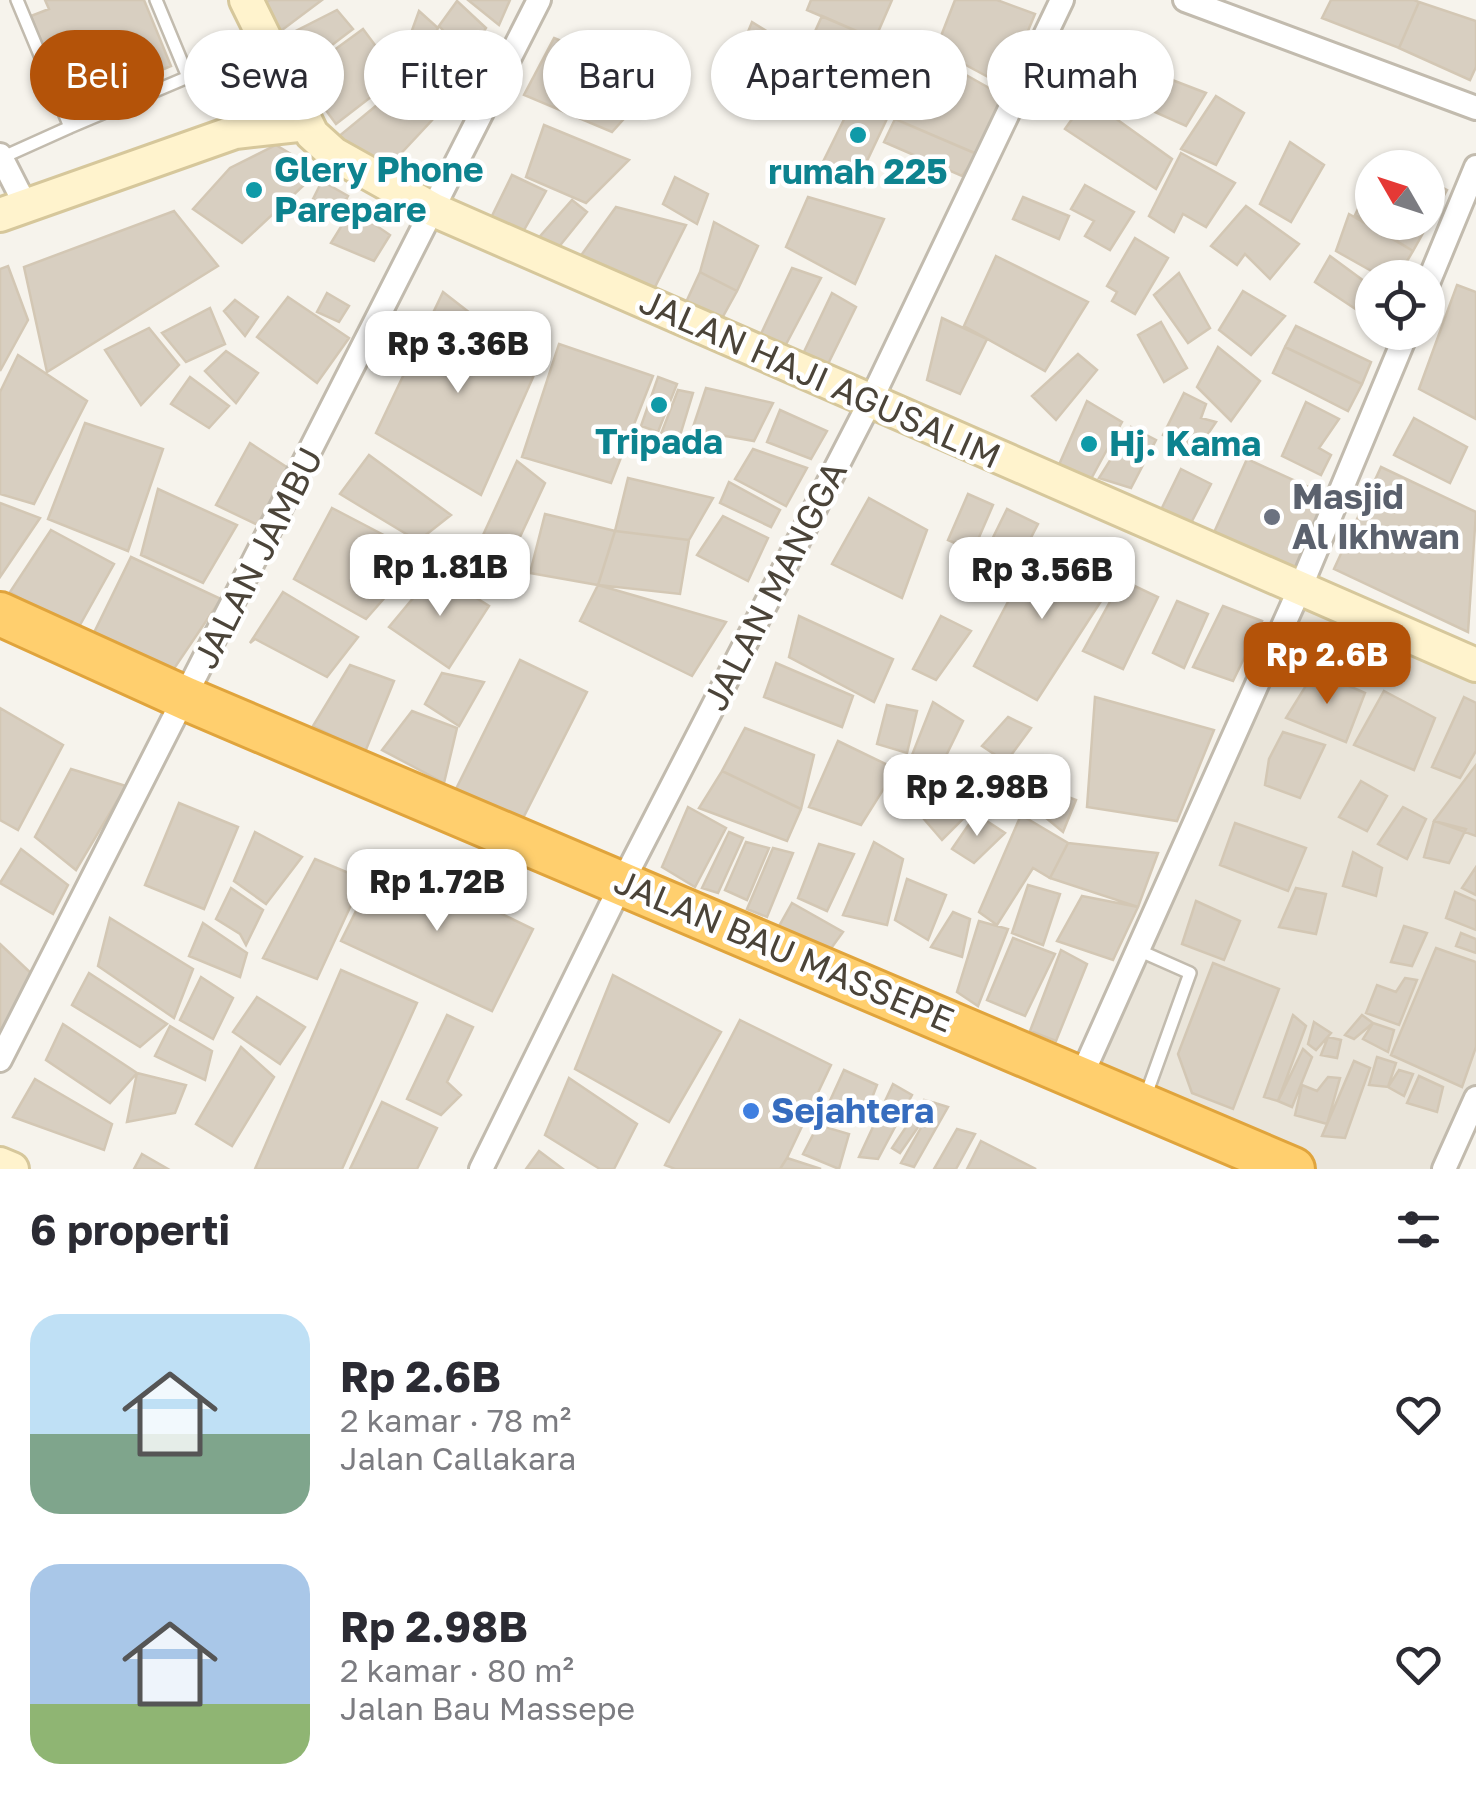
<!DOCTYPE html>
<html lang="id">
<meta charset="utf-8">
<style>
:root{--surface:#fff;--page:#f7f7f7;--text:#2b2b33;--muted:#7c7c81;--accent:#b45309}
body{margin:0;font-family:"Golos Text",sans-serif;background:var(--page);color:var(--text);height:100vh;display:flex;flex-direction:column;font-size:38px;white-space:nowrap}
*{box-sizing:border-box;margin:0}
p{font-size:32px;color:var(--muted)}
.icon{flex:none;width:55px;height:55px;fill:none;stroke:currentColor;stroke-width:2;stroke-linecap:round;stroke-linejoin:round}
.map{position:relative;height:1169px;overflow:hidden}
.details{display:flex;flex-direction:column;background:var(--surface);flex:1}
.details>*{flex:none}
.top-card{position:absolute;left:30px;top:30px;width:1418px;height:90px;display:flex;gap:20px}
.needle{width:65px;rotate:309deg}
.controls{position:absolute;left:1355px;top:150px;display:grid;gap:20px}
.controls a{display:grid;place-items:center;width:90px;height:90px;border-radius:50%;background:var(--surface);box-shadow:0 2px 8px #0004;font-size:50px}
.price{position:absolute;translate:-50% -85px;padding:0 22px;border-radius:20px;background:#fff;color:#222;font-size:32px;line-height:65px;filter:drop-shadow(0 2px 5px #0008)}
.price::after{content:'';position:absolute;left:50%;top:60px;width:30px;height:22px;margin-left:-15px;background:inherit;clip-path:polygon(0 0,100% 0,50% 100%)}
.price.current{background:var(--accent);color:#fff}
ul{padding:0;list-style:none}
li{display:flex;align-items:center;gap:30px;height:250px;padding:0 30px}
li span{display:grid;place-items:center;flex:none;width:280px;height:200px;border-radius:30px;color:#555}
li>.icon{margin-inline-start:auto}
span .icon{width:120px;height:120px;fill:#fffc;stroke-width:1}
li b{font-size:42px}
h2{display:flex;justify-content:space-between;align-items:center;height:120px;padding:0 30px;font-size:42px}
.tag{padding:0 35px;border-radius:45px;background:var(--surface);box-shadow:0 2px 8px #0004;font-size:35px;line-height:90px}
.tag.current{background:var(--accent);color:#fff}
.map>svg:first-child{display:block}
.residential{fill:#eae5da}
.building{fill:#d8cfc1;stroke:#d3c7b4;stroke-width:2.5}
.lines{fill:none;stroke-linecap:round;stroke-linejoin:round}
.lane-casing{stroke:#c2bbae;stroke-width:16}
.street-casing{stroke:#c2bbae;stroke-width:28}
.secondary-casing{stroke:#d6c79b;stroke-width:38}
.highway-casing{stroke:#e0a43c;stroke-width:48}
.lane{stroke:#fff;stroke-width:11}
.street{stroke:#fff;stroke-width:22}
.secondary{stroke:#fff3cd;stroke-width:32}
.highway{stroke:#ffcf6e;stroke-width:42}
.culture-dot{fill:#0f9aa8;stroke:#fff;stroke-width:4}
.worship-dot{fill:#6b7280;stroke:#fff;stroke-width:4}
.shop-dot{fill:#3f7fe0;stroke:#fff;stroke-width:4}
.labels{text-anchor:middle;stroke-width:9;stroke-linejoin:round;paint-order:stroke}
.culture-label{font-size:35px;font-weight:bold;fill:#0d838f;stroke:#fff;text-anchor:start}
.street-label{font-size:35px;fill:#4b4439;stroke:#fff}
.worship-label{font-size:35px;font-weight:bold;fill:#5b616d;stroke:#fff;text-anchor:start}
.shop-label{font-size:35px;font-weight:bold;fill:#366cbe;stroke:#fff;text-anchor:start}
</style>
<div class="map">
<svg width="1476" height="1169" viewBox="0 0 1476 1169">
<rect width="100%" height="100%" fill="#f6f3ec"/>
<!-- residential -->
<path class="residential" d="M1301,586L1476,665V1102L1447,1169H1277L1081,1077Z"/>
<!-- building -->
<path class="building" d="M45,0H144L171,66L140,79L143,88L120,97L117,89L87,102L63,45L46,52L31,16L49,9Z
M270,0H322L278,33L260,6Z
M468,0H510L499,25Z
M811,0H892L875,39L807,10Z
M955,0H997L1035,14L1005,86L936,49Z
M1331,0H1414L1419,2L1399,48L1322,18Z
M457,1L486,28L468,57L439,26Z
M1419,2L1476,21V67L1470,80L1399,48Z
M337,10L353,29L303,67L282,38Z
M419,11L438,28L433,38L473,71L463,111L402,58Z
M822,16L875,39L823,116L786,96Z
M752,22L787,44L763,81L734,66Z
M363,29L398,76L336,124L300,75Z
M554,38L658,81L612,132L524,95Z
M1089,49L1136,81L1144,60L1157,73L1132,113L1067,77Z
M927,53L1005,97L977,154L895,119Z
M411,77L434,118L379,177L338,137Z
M1167,78L1206,93L1186,126L1148,109Z
M859,89L894,104L857,182L821,166Z
M1216,96L1244,113L1216,165L1181,149Z
M1087,98L1172,159L1156,189L1065,129Z
M895,119L972,152L977,154L962,176L884,142Z
M544,125L629,160L586,203L526,177Z
M1290,142L1324,165L1291,222L1260,204Z
M276,145L319,171L242,243L193,209L230,168Z
M1181,153L1235,183L1206,227L1183,214L1174,232L1149,216Z
M512,175L546,191L519,239L487,226Z
M675,177L708,194L697,224L663,204Z
M1372,180V222H1428V180L1447,190L1413,251L1355,215Z
M322,181L348,196L337,216L312,201Z
M1085,185L1134,212L1110,250L1085,236L1094,221L1071,209Z
M808,197L884,219L855,284L786,247Z
M1023,197L1069,216L1059,239L1013,219Z
M572,200L587,212L554,253L535,242Z
M1246,206L1299,244L1270,279L1245,254L1237,265L1211,246Z
M616,207L686,225L651,295L577,261Z
M352,209L390,235L374,261L331,243Z
M174,211L218,266L47,372L24,267Z
M1349,214L1413,251L1397,278H1384L1336,251Z
M714,222L758,246L737,291L700,272Z
M1135,238L1168,258L1135,314L1112,301L1117,292L1107,286Z
M996,256L1088,302L1045,371L964,326Z
M1330,256L1372,287V320L1315,282Z
M8,266L28,320L0,371V269Z
M792,268L821,278L783,350L760,336Z
M700,272L737,291L716,329L682,311Z
M1179,273L1210,328L1188,343L1154,295Z
M1457,285L1476,292V419L1419,389Z
M1243,291L1285,316L1251,355L1219,330Z
M443,292L538,366L481,495L376,433Z
M327,293L349,306L339,322L317,312Z
M832,293L856,307L824,372L802,356Z
M288,297L349,338L317,383L257,337Z
M235,300L258,317L245,336L224,311Z
M210,308L225,344L186,362L162,333Z
M942,318L987,339L960,394L927,380Z
M1161,322L1187,368L1164,382L1138,335Z
M1296,326L1371,362L1362,384L1285,347Z
M149,328L179,365L141,405L105,350Z
M559,344L653,376L611,483L522,457Z
M1218,347L1260,381L1231,421L1197,387Z
M1285,347L1362,384L1348,411L1273,373Z
M226,351L258,373L236,403L205,371Z
M1078,354L1097,370L1056,420L1032,396Z
M18,355L87,401L34,504L0,494V392Z
M190,377L229,406L209,428L171,404Z
M658,377L677,384L658,432L641,426Z
M706,388L773,403L754,441L692,430Z
M678,390L693,393L679,439L661,434Z
M1184,393L1206,404L1201,418L1216,422L1195,453L1163,435Z
M1087,401L1122,422L1091,479L1058,467Z
M1306,402L1339,419L1319,448L1331,455L1321,475L1282,456Z
M780,410L827,431L811,459L767,442Z
M1414,418L1467,447L1450,483L1394,455Z
M85,423L163,449L128,551L48,519Z
M1131,427L1156,440L1131,488L1099,478Z
M250,443L291,470L260,526L216,505Z
M753,449L807,468L786,506L735,479Z
M369,455L451,515L418,541L340,494Z
M1247,459L1333,498L1297,576L1212,537Z
M517,461L545,483L507,565L478,546Z
M1381,467L1476,512L1468,632L1334,569Z
M1181,469L1211,484L1189,527L1159,514Z
M628,478L713,498L689,540L615,531Z
M729,482L780,510L771,527L720,503Z
M158,489L237,525L203,583L141,555Z
M968,494L993,505L973,551L948,540Z
M869,498L927,530L902,598L832,564Z
M0,503L40,518L0,577Z
M332,508L422,555L366,619L294,579Z
M1007,509L1038,524L1012,574L982,560Z
M545,514L615,531L598,585L530,573Z
M723,516L768,538L748,581L697,555Z
M51,530L114,564L76,632L10,592Z
M615,531L689,540L680,594L598,585Z
M1037,547L1114,581L1037,700L974,666Z
M131,557L221,599L163,685L87,647Z
M435,572L489,606L449,668L389,627Z
M1122,580L1158,597L1123,669L1083,651Z
M598,585L726,622L692,676L580,621Z
M283,592L358,637L327,677L255,639L250,643Z
M1177,601L1208,614L1184,668L1153,653Z
M1223,606L1262,621L1233,681L1193,667Z
M799,616L893,659L874,702L789,657Z
M941,616L971,631L936,680L913,669Z
M520,660L587,692L519,826L454,793Z
M776,663L853,696L842,727L764,697Z
M350,665L394,681L365,752L313,726Z
M1315,671L1365,693L1346,742L1286,718Z
M442,673L484,682L459,726L425,704Z
M1384,691L1435,718L1414,770L1354,745Z
M1095,697L1214,730L1177,821L1087,807Z
M1464,697L1476,703V751L1460,778L1432,767Z
M933,702L963,721L940,768L912,755Z
M887,705L917,711L907,753L877,744Z
M0,708L63,745L18,830L0,820Z
M412,711L457,728L444,783L382,750Z
M1008,717L1031,728L1006,762L982,746Z
M745,728L814,755L801,809L722,771Z
M1283,732L1325,745L1300,798L1265,785L1269,759Z
M838,741L896,769L861,825L809,807Z
M991,758L1022,784L1004,816L963,793Z
M1476,765V836L1434,821Z
M71,769L126,786L76,870L35,837Z
M722,771L801,809L787,841L699,808Z
M1361,781L1387,796L1367,831L1339,817Z
M947,783L952,795L976,806L942,840L923,818Z
M1052,791L1076,800L1063,832L1045,817Z
M179,803L238,827L204,909L145,885Z
M688,807L726,828L695,887L662,867Z
M1403,807L1426,819L1407,859L1378,844Z
M976,814L1005,833L974,863L952,849Z
M1021,815L1068,843L1050,878L1033,868L997,925L979,912Z
M1434,821L1466,829L1449,863L1424,857Z
M1235,823L1306,848L1288,891L1220,865Z
M255,832L302,857L266,904L234,881Z
M729,832L743,838L718,893L702,888Z
M746,842L769,848L747,900L725,890Z
M874,842L903,859L887,925L843,915Z
M1068,843L1158,853L1138,907L1050,878Z
M819,844L854,854L827,911L798,898Z
M773,848L793,853L767,917L747,909Z
M21,849L68,885L53,914L0,883Z
M1353,852L1382,868L1376,896L1343,886Z
M383,857L533,929L492,1011L341,941Z
M315,859L363,879L317,979L263,958Z
M1476,867V895L1462,888Z
M907,879L946,895L928,940L895,920Z
M1028,885L1060,894L1043,945L1012,933Z
M231,888L263,910L246,945L240,934L216,919Z
M1296,888L1326,894L1316,934L1279,927Z
M1455,892L1476,901V930L1446,918Z
M1082,896L1138,907L1113,960L1057,941Z
M1196,901L1240,921L1224,960L1182,944Z
M792,903L843,932L824,958L773,937Z
M953,912L970,919L962,957L931,947Z
M110,918L193,969L174,1018L98,966Z
M979,921L1008,929L978,1006L957,992Z
M203,923L247,953L240,977L189,956Z
M1404,926L1427,933L1412,966L1391,962Z
M1461,933L1476,939V953L1456,946Z
M1013,938L1055,954L1025,1016L987,1000Z
M0,944L33,975L0,1035Z
M1436,948L1476,962V1047L1462,1087L1391,1055Z
M1061,950L1087,964L1056,1041L1030,1031Z
M1213,963L1279,989L1233,1109L1192,1093L1178,1054Z
M341,970L417,1003L342,1169H255Z
M89,973L167,1024L140,1047L72,1005Z
M613,975L721,1032L669,1122L575,1069Z
M201,977L233,998L213,1039L180,1020Z
M1405,978L1417,980L1399,1025L1366,1013L1377,985L1396,992Z
M257,997L305,1027L280,1064L233,1032Z
M447,1015L473,1027L447,1082L461,1095L441,1115L407,1099Z
M1293,1015L1306,1026L1278,1101L1264,1097Z
M1362,1015L1373,1023L1354,1039L1345,1035Z
M740,1020L831,1065L787,1158L780,1169H675L665,1165Z
M1314,1022L1331,1033L1316,1050L1308,1044Z
M1373,1023L1394,1030L1388,1052L1363,1039Z
M63,1024L137,1073L110,1103L46,1060Z
M170,1026L212,1051L205,1080L155,1056Z
M1328,1037L1341,1040L1337,1058L1321,1055Z
M241,1047L274,1077L232,1146L196,1124Z
M1303,1049L1312,1057L1292,1107L1278,1101Z
M1377,1057L1396,1063L1388,1087L1369,1085Z
M1354,1061L1370,1068L1345,1138L1322,1136Z
M844,1070L877,1085L862,1124L824,1114Z
M1399,1070L1413,1074L1404,1096L1388,1087Z
M137,1073L186,1085L175,1113L127,1122Z
M1419,1076L1443,1087L1437,1112L1407,1103Z
M1328,1077L1340,1078L1327,1124L1295,1115L1302,1085L1317,1091Z
M569,1078L637,1124L614,1169H600L545,1135Z
M35,1079L112,1124L104,1150L13,1117Z
M893,1084L912,1095L878,1159L859,1157Z
M924,1100L935,1103L900,1153L892,1148Z
M382,1102L437,1128L417,1169H350Z
M935,1103L948,1107L914,1167L901,1163Z
M818,1125L849,1134L839,1169L803,1154Z
M957,1129L975,1134L956,1169H934Z
M981,1141L1036,1169H967Z
M539,1151L563,1169H526Z
M142,1154L168,1169H134Z
M787,1158L821,1169H780Z"/>
<g class="lines">
<!-- lane casing -->
<g class="lane-casing">
<path id="lane" d="M17,0L70,127L188,77L156,0
M188,77L264,41
M1,158L70,127
M1138,950L1190,973L1146,1095"/>
</g>
<!-- street casing -->
<g class="street-casing">
<path id="street" d="M1185,0L1476,108
M0,155L25,204
M1428,283L1476,167
M0,1060L539,0
M1081,1077L1301,586L1407,332
M481,1169L622,883L870,402L1062,0
M1444,1169L1476,1098"/>
</g>
<!-- secondary casing -->
<g class="secondary-casing">
<path id="secondary" d="M246,0L312,134L334,154L434,210L1476,665
M235,132L279,72
M0,215L235,132L307,124
M0,1164L12,1169"/>
</g>
<!-- highway casing -->
<g class="highway-casing">
<path id="highway" d="M0,614L187,699L1293,1169"/>
</g>
<!-- lane -->
<use href="#lane" class="lane"/>
<!-- street -->
<use href="#street" class="street"/>
<!-- secondary -->
<use href="#secondary" class="secondary"/>
<!-- highway -->
<use href="#highway" class="highway"/>
</g>
<!-- markers -->
<g class="culture-dot">
<circle cx="858" cy="135" r="10"/>
<circle cx="254" cy="190" r="10"/>
<circle cx="659" cy="405" r="10"/>
<circle cx="1089" cy="444" r="10"/>
</g>
<circle class="worship-dot" cx="1272" cy="517" r="10"/>
<circle class="shop-dot" cx="751" cy="1111" r="10"/>
<g class="labels">
<!-- culture labels -->
<g class="culture-label">
<text x="274" y="182">Glery Phone<tspan x="274" dy="40">Parepare</tspan></text>
<text x="858" y="184" text-anchor="middle">rumah 225</text>
<text x="659" y="454" text-anchor="middle">Tripada</text>
<text x="1109" y="456">Hj. Kama</text>
</g>
<!-- street labels -->
<g class="street-label">
<text transform="translate(820 379) rotate(24)" y="12">JALAN HAJI AGUSALIM</text>
<text transform="translate(258 558) rotate(-63)" y="12">JALAN JAMBU</text>
<text transform="translate(775 586) rotate(-63)" y="12">JALAN MANGGA</text>
<text transform="translate(784 951) rotate(23)" y="12">JALAN BAU MASSEPE</text>
</g>
<!-- worship labels -->
<g class="worship-label">
<text x="1292" y="509">Masjid<tspan x="1292" dy="40">Al Ikhwan</tspan></text>
</g>
<!-- shop labels -->
<g class="shop-label">
<text x="771" y="1123">Sejahtera</text>
</g>
</g>
</svg>
<div class="controls">
<a><svg class="needle" viewBox="-14 -14 28 28"><path d="M0-13l5 13h-10z" fill="#e53935"/><path d="M0 13l5-13h-10z" fill="#7c7c81"/></svg></a>
<a><svg class="icon" aria-label="locate" viewBox="0 0 24 24"><circle cx="12" cy="12" r="6"/><path d="M12 2v4M12 18v4M2 12h4M18 12h4"/></svg></a>
</div>
<b class="price" style="left:458px;top:396px">Rp 3.36B</b>
<b class="price" style="left:440px;top:619px">Rp 1.81B</b>
<b class="price" style="left:1042px;top:622px">Rp 3.56B</b>
<b class="price current" style="left:1327px;top:707px">Rp 2.6B</b>
<b class="price" style="left:977px;top:839px">Rp 2.98B</b>
<b class="price" style="left:437px;top:934px">Rp 1.72B</b>
<div class="top-card">
<a class="tag current">Beli</a>
<a class="tag">Sewa</a>
<a class="tag">Filter</a>
<a class="tag">Baru</a>
<a class="tag">Apartemen</a>
<a class="tag">Rumah</a>
</div>
</div>
<section class="details">
<h2>6 properti<svg class="icon" aria-label="filters" viewBox="0 0 24 24"><path d="M4 7h16M4 17h16"/><circle cx="9" cy="7" r="2"/><circle cx="15" cy="17" r="2"/></svg></h2>
<ul>
<li><span style="background:linear-gradient(#bfe0f5 60%,#7fa58c 0)"><svg class="icon" aria-label="home" viewBox="0 0 24 24"><path d="M3 11l9-7 9 7M6 9v11h12V9"/></svg></span><div><b>Rp 2.6B</b><p>2 kamar · 78 m²</p><p>Jalan Callakara</p></div><svg class="icon" aria-label="heart" viewBox="0 0 24 24"><path d="M12 20l-8-8c-3-5 5-10 8-4 3-6 11-1 8 4z"/></svg></li>
<li><span style="background:linear-gradient(#a9c7e8 70%,#8fb573 0)"><svg class="icon" aria-label="home" viewBox="0 0 24 24"><path d="M3 11l9-7 9 7M6 9v11h12V9"/></svg></span><div><b>Rp 2.98B</b><p>2 kamar · 80 m²</p><p>Jalan Bau Massepe</p></div><svg class="icon" aria-label="heart" viewBox="0 0 24 24"><path d="M12 20l-8-8c-3-5 5-10 8-4 3-6 11-1 8 4z"/></svg></li>
</ul>
</section>
